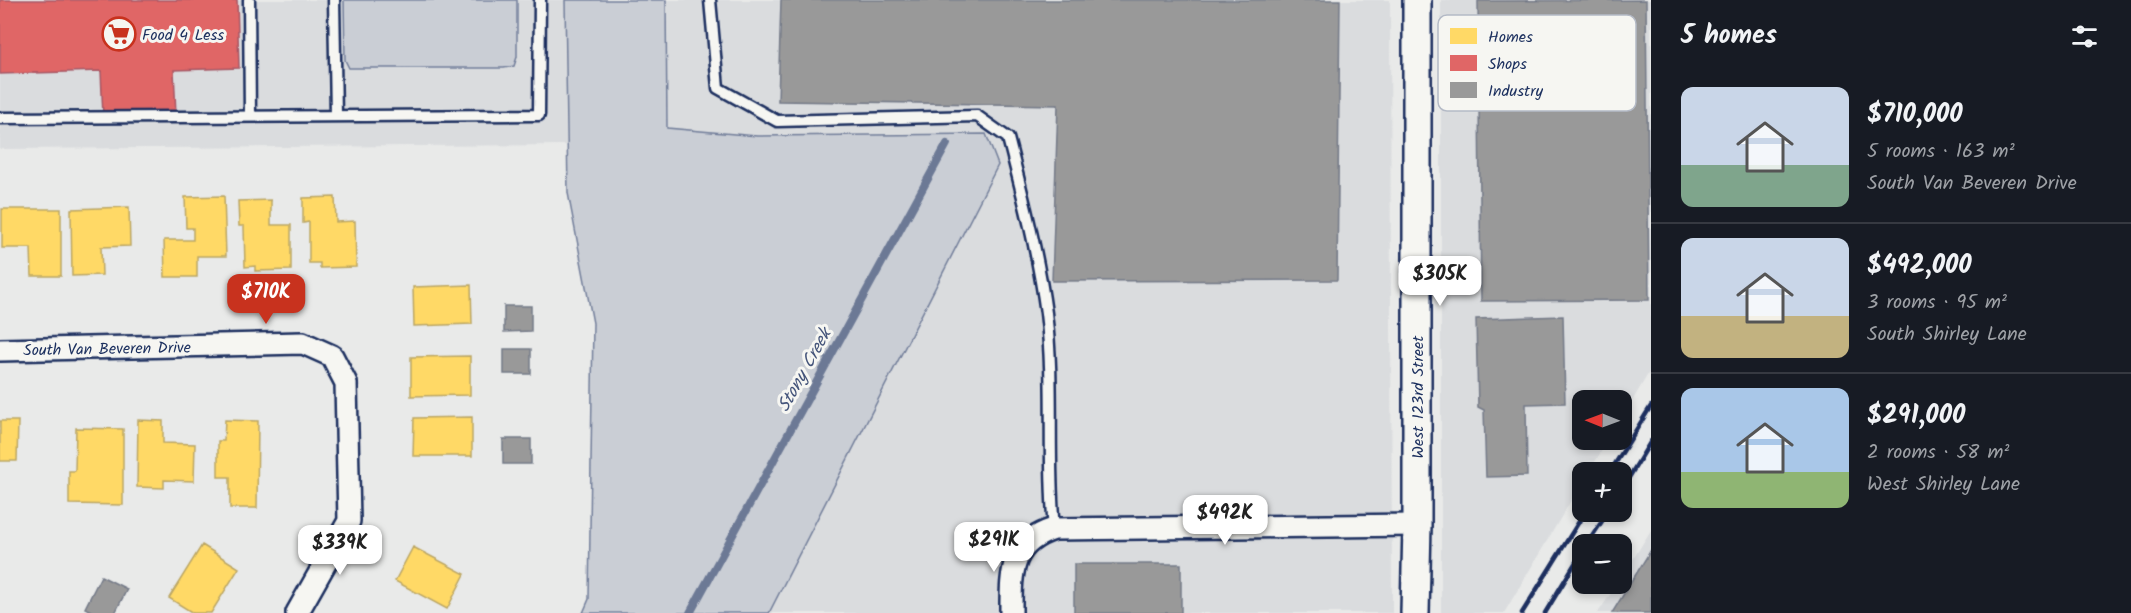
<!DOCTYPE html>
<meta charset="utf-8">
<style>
:root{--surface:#171b24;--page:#20242c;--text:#f1f3f6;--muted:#9ea1a6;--line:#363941;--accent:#c8321e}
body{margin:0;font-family:Kalam,sans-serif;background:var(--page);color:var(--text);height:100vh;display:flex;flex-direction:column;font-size:22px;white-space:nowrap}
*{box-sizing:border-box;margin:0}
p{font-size:20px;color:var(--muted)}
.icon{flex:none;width:33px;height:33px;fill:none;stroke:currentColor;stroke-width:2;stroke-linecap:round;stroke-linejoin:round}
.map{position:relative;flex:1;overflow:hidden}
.panel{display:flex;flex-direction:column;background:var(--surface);width:480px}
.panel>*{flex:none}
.needle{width:39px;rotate:271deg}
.fabs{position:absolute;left:1572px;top:390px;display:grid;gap:12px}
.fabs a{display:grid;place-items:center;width:60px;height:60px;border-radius:12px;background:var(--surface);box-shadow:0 3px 9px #0003;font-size:30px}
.price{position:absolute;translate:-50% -51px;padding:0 14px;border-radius:12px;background:#fff;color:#222;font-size:20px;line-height:39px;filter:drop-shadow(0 2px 3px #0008)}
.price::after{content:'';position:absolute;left:50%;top:36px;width:18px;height:14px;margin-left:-9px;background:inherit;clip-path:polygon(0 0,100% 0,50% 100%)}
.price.selected{background:var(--accent);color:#fff}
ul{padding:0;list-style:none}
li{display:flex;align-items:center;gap:18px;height:150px;padding:0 30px}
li+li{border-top:2px solid var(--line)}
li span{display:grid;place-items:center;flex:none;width:168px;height:120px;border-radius:12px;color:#555}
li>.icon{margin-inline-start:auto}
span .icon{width:72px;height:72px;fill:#fffc;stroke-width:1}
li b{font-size:26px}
h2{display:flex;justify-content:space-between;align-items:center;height:72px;padding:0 30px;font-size:26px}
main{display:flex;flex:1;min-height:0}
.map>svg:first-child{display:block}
.built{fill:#dadcde}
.green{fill:#caced5;stroke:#727e9a;stroke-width:1.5}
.homes{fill:#ffd966;stroke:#bba664;stroke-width:1.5}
.shops{fill:#e06666;stroke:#a55664;stroke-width:1.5}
.industry{fill:#999;stroke:#737987;stroke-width:1.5}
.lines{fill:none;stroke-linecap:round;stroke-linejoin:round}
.stream{stroke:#6c7995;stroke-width:8}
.service-casing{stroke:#1b2f5e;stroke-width:15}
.minor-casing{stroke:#1b2f5e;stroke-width:26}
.tertiary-casing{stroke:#1b2f5e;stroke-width:32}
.service{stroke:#f6f6f2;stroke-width:10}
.minor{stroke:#f6f6f2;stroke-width:21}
.tertiary{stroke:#f6f6f2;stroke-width:27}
.rail{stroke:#1b2f5e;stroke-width:4.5}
.labels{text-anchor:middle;stroke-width:6;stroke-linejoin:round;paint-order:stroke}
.poi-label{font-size:16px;fill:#1b2f5e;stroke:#f6f6f2;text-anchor:start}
.street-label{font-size:16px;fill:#1b2f5e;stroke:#f6f6f2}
.water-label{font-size:18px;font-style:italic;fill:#44547a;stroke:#f6f6f2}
.key{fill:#f6f6f2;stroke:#b4bac6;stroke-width:1.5}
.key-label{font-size:16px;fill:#1b2f5e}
</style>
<main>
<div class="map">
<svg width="1651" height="613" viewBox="0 0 1651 613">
<rect width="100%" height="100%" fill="#e9eae9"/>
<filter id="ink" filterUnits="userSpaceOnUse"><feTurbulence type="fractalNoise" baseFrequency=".0167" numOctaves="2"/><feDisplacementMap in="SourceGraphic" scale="12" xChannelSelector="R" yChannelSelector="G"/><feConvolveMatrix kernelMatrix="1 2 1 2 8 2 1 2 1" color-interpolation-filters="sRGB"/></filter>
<g filter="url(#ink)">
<!-- built -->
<path class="built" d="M0,0H565L567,145L0,149Z
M666,0H1390L1392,613H769L998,165L757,136L667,128Z
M1441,0H1651V369L1622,418V400H1582V440H1608L1589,472H1582V482L1504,613H1441Z
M1651,530V613H1598L1617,584H1622V577Z"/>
<!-- green -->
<path class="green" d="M344,0H517V57L514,66L504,68H349L345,60Z
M565,0H666L667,128L757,136L986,134L998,165L769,613H583L589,599L593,323L568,193Z"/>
<!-- homes -->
<path class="homes" d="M224,196L226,256H197V277H165L164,240H193V228H186L185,197Z
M335,197L336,222L355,221L356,267L320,268V263H309V222L303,223V198Z
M271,200V225H291V270L255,271V266L245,267L244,226H239L238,201Z
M129,207L130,246L101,247L102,275L72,276L71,209Z
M2,209H61V276H32L31,248H2Z
M471,285L472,324L414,326L413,287Z
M470,356V395L411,396V357Z
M472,417V456H413L414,418Z
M138,420L163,421V443L195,444L194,481L164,480V488L137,487Z
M225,420L258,421L257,508H230V477H218V441H224Z
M0,421H18L17,461H0Z
M76,428L123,429V505L69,504V471H75Z
M202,545L239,568L211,613H193L169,598Z
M413,547L465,574L447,609L395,581Z"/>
<!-- shops -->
<path class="shops" d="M0,0H237L239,68L174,70L176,115L103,117L101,71L0,74Z"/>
<!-- industry -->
<path class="industry" d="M781,0H1340L1337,280L1052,281L1058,105L778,101Z
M1646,0L1649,300L1481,301L1478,1Z
M504,306H531V331L504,332Z
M1563,316L1565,403L1526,404L1527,476L1486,477L1484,410L1478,407L1476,319Z
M504,349H531V374H504Z
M503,439H531V464H503Z
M1651,550V613H1612Z
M1074,564H1181V613H1074Z
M101,576L127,589L115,613H95L85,608Z"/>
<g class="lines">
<!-- stream -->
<path class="stream" d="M690,613L947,144"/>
<!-- service casing -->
<g class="service-casing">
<path id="service" d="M249,0L250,116
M334,0L336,116
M710,0L718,88L777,121L977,116L1008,138C1023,196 1038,254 1046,313C1055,385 1047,457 1054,529
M0,118L539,115L540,0"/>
</g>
<!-- minor casing -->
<g class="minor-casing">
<path id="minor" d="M0,350L303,343L332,356L346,383L349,521L297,613
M1011,613C1011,572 1010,543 1054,529L1417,525"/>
</g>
<!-- tertiary casing -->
<g class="tertiary-casing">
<path id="tertiary" d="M1415,613L1417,525V0"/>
</g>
<!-- service -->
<use href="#service" class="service"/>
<!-- minor -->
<use href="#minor" class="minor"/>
<!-- tertiary -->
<use href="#tertiary" class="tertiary"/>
<!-- rail -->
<path class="rail" d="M1610,472L1651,406
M1622,489L1651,441
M1587,544L1608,512
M1522,613L1585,512
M1545,613L1582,552"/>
</g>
</g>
<!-- icons -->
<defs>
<g id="supermarket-ring" transform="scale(1.725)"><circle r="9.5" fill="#f6f6f2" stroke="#c8321e" stroke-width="1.5"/><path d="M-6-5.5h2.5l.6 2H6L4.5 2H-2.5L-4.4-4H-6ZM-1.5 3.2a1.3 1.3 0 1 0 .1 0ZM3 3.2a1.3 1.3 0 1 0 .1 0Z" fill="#c8321e"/></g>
</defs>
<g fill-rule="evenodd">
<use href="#supermarket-ring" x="119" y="34"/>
</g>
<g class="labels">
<!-- poi labels -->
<g class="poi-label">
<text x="142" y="40">Food 4 Less</text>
</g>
<!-- street labels -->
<g class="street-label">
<text transform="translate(107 348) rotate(-1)" y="6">South Van Beveren Drive</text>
<text transform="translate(1417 397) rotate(-90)" y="6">West 123rd Street</text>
</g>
<!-- water labels -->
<g class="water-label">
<text transform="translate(804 370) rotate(-61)" y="6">Stony Creek</text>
</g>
</g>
<!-- legend -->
<rect x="1438" y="15" width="198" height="96" rx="9" class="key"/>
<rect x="1450" y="28" width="27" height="16" fill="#ffd966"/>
<rect x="1450" y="55" width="27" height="16" fill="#e06666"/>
<rect x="1450" y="82" width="27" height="16" fill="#999"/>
<g class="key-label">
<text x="1488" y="42">Homes</text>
<text x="1488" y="69">Shops</text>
<text x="1488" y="96">Industry</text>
</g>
</svg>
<div class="fabs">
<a><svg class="needle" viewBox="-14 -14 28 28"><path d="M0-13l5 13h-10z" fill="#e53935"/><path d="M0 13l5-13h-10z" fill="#9ea1a6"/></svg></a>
<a>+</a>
<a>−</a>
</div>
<b class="price" style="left:1440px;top:307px">$305K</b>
<b class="price selected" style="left:266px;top:325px">$710K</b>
<b class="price" style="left:1225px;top:546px">$492K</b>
<b class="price" style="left:994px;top:573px">$291K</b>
<b class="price" style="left:340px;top:576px">$339K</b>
</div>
<section class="panel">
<h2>5 homes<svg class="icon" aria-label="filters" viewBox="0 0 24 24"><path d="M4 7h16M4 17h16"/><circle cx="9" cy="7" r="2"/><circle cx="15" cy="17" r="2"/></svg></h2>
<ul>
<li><span style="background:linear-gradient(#c9d6e8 65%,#7fa58c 0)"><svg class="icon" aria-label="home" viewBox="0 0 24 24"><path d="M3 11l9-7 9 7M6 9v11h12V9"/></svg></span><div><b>$710,000</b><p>5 rooms · 163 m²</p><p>South Van Beveren Drive</p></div></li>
<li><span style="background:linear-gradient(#c9d6e8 65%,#c2b280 0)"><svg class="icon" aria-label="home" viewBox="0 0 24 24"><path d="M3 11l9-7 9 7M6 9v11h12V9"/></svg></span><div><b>$492,000</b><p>3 rooms · 95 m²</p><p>South Shirley Lane</p></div></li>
<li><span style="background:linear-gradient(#a9c7e8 70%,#8fb573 0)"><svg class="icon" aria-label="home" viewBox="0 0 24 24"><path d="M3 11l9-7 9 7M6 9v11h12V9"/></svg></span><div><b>$291,000</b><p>2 rooms · 58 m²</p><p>West Shirley Lane</p></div></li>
</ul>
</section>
</main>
